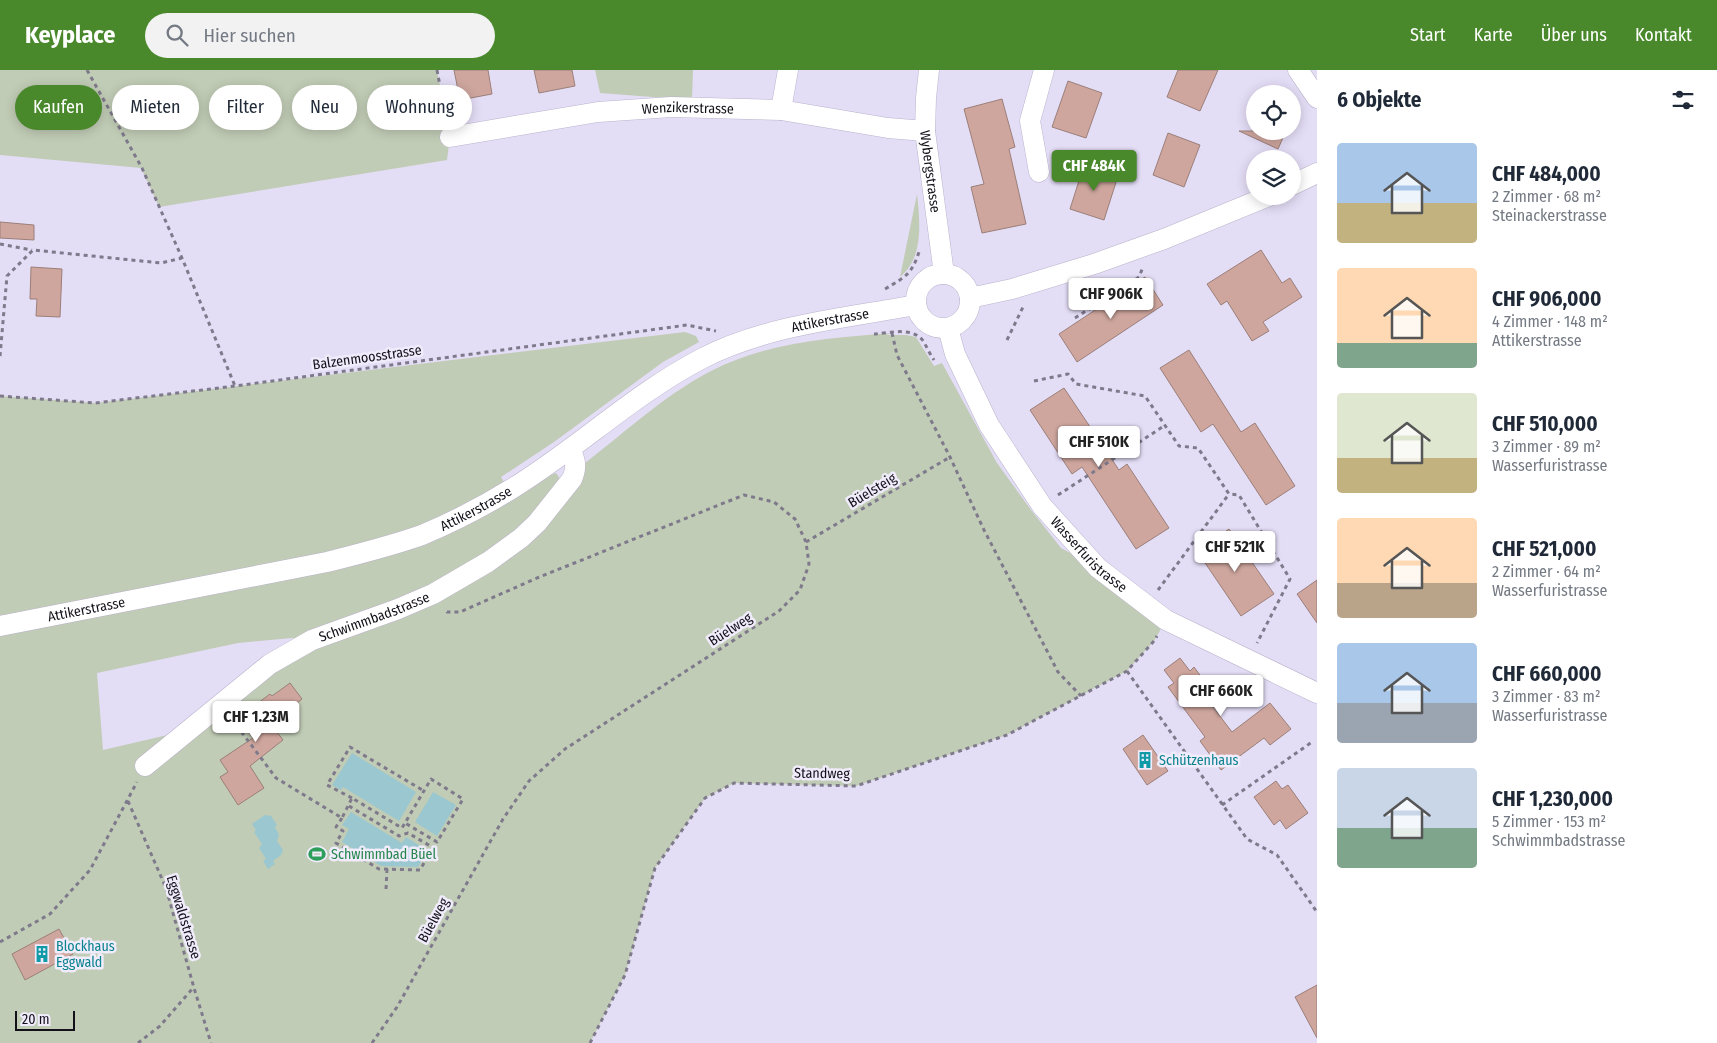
<!DOCTYPE html>
<html lang="de">
<meta charset="utf-8">
<style>
:root{--surface:#fff;--page:#f2f2f3;--text:#1f2937;--muted:#747a83;--accent:#49892b}
body{margin:0;font-family:"Fira Sans Condensed",sans-serif;background:var(--page);color:var(--text);height:100vh;display:flex;flex-direction:column;font-size:19px;white-space:nowrap}
*{box-sizing:border-box;margin:0}
p{font-size:16px;color:var(--muted)}
.icon{flex:none;width:28px;height:28px;fill:none;stroke:currentColor;stroke-width:2;stroke-linecap:round;stroke-linejoin:round}
.map{position:relative;flex:1;overflow:hidden}
.panel{display:flex;flex-direction:column;background:var(--surface);width:400px}
.panel>*{flex:none}
.top-card{position:absolute;left:15px;top:15px;width:475px;height:45px;display:flex;gap:10px}
.controls{position:absolute;left:1246px;top:15px;display:grid;gap:10px}
.controls a{display:grid;place-items:center;width:55px;height:55px;border-radius:50%;background:var(--surface);box-shadow:0 2px 12px #0003;font-size:25px}
.scale{position:absolute;left:15px;bottom:12px;width:60px;box-sizing:border-box;padding-left:5px;border:2px solid #131019;border-top:0;font-size:14px;line-height:18px;white-space:nowrap;color:#131019;-webkit-text-stroke:4px #f0ecfb;paint-order:stroke}
.price{position:absolute;translate:-50% -42px;padding:0 11px;border-radius:5px;background:#fff;color:#222;font-size:16px;line-height:32px;filter:drop-shadow(0 1px 2px #0008)}
.price::after{content:'';position:absolute;left:50%;top:30px;width:15px;height:11px;margin-left:-8px;background:inherit;clip-path:polygon(0 0,100% 0,50% 100%)}
.price.selected{background:var(--accent);color:#fff}
ul{padding:0;list-style:none}
li{display:flex;align-items:center;gap:15px;height:125px;padding:0 20px}
li span{display:grid;place-items:center;flex:none;width:140px;height:100px;border-radius:5px;color:#555}
li>.icon{margin-inline-start:auto}
span .icon{width:60px;height:60px;fill:#fffc;stroke-width:1}
li b{font-size:21px}
h2{display:flex;justify-content:space-between;align-items:center;height:60px;padding:0 20px;font-size:21px}
.tag{padding:0 18px;border-radius:22px;background:var(--surface);box-shadow:0 2px 12px #0003;font-size:18px;line-height:45px}
.tag.selected{background:var(--accent);color:#fff}
header{display:flex;align-items:center;gap:30px;box-sizing:border-box;height:70px;padding:0 25px;background:var(--accent);color:#fff}
header strong{font-size:24px}
nav{display:flex;gap:28px;margin-inline-start:auto;font-size:18px}
.search{width:350px;height:45px;background:var(--page);display:flex;align-items:center;gap:12px;box-sizing:border-box;padding:0 18px;border-radius:28px;color:var(--muted);font-size:19px}
main{display:flex;flex:1;min-height:0}
.map>svg:first-child{display:block}
.green{fill:#c1ccb6;fill-rule:evenodd}
.water{fill:#9ac7d0}
.building{fill:#cea69e;stroke:#9b7f79}
.lines{fill:none;stroke-linecap:round;stroke-linejoin:round}
.minor-casing{stroke:#bab3cc;stroke-width:21}
.path{stroke:#7f7a8b;stroke-width:3;stroke-dasharray:4 4;stroke-linecap:butt}
.minor{stroke:#fff;stroke-width:20}
.labels{text-anchor:middle;stroke-width:5;stroke-linejoin:round;paint-order:stroke}
.street-label{font-size:14px;fill:#131019;stroke:#f0ecfb}
.culture-label{font-size:14px;fill:#0d838f;stroke:#f0ecfb;text-anchor:start}
.leisure-label{font-size:14px;fill:#27864d;stroke:#f0ecfb;text-anchor:start}
</style>
<header>
<strong>Keyplace</strong>
<div class="search"><svg class="icon" aria-label="search" viewBox="0 0 24 24"><circle cx="10" cy="10" r="6"/><path d="M15 15l6 6"/></svg>Hier suchen</div>
<nav><a>Start</a><a>Karte</a><a>Über uns</a><a>Kontakt</a></nav>
</header>
<main>
<div class="map">
<svg width="1317" height="973" viewBox="0 0 1317 973">
<rect width="100%" height="100%" fill="#e4ddf6"/>
<!-- green -->
<path class="green" d="M0,0H437L450,67L447,90L159,137L141,98L0,85Z
M595,0H693L692,30L600,23Z
M917,124C920,151 924,188 900,207Z
M685,262L696,266L699,272L663,292L554,372L501,407L514,429L551,405L556,403L561,410L560,413C541,436 523,457 500,475L504,481L537,453L572,409L576,400C620,367 661,327 711,301C767,272 830,268 892,263L886,265H906L916,267L934,296L942,293L997,393L1031,440L1061,478L1098,498L1166,550L1154,571L1127,601L1007,665L856,716L734,713L705,728L655,798L625,905L590,973H0V326L96,333ZM292,568L311,571L270,594L189,660L103,680L97,603L238,573Z"/>
<!-- water -->
<path class="water" d="M352,683L416,722L399,751L343,717L341,720L332,715Z
M433,722L456,735L437,766L415,752Z
M351,742L402,773L406,767L428,781L418,797L381,796L342,772L349,759L342,755Z
M265,745L271,746L277,755L275,757L279,765L277,771L283,780L281,785L273,791L275,794L268,799L263,791L266,789L259,778L262,774L254,762L256,760L252,754Z"/>
<!-- building -->
<path class="building" d="M454,0H488L492,24L460,30Z
M534,0H572L575,16L539,23Z
M1178,0H1218L1200,41L1167,27Z
M1068,11L1102,23L1086,68L1052,57Z
M1002,29L1015,77L1009,79L1026,154L982,163L971,117L984,114L964,39Z
M1239,61H1286L1278,79Z
M1168,63L1200,75L1184,117L1153,105Z
M1084,95L1118,106L1104,150L1070,139Z
M0,152L34,155V170L0,168Z
M1261,180L1282,213L1290,208L1302,227L1263,252L1269,261L1252,271L1227,231L1221,235L1207,214Z
M31,197L62,199L60,247L36,246L37,229H30Z
M1145,207L1163,235L1077,292L1059,264Z
M1189,280L1241,362L1255,353L1295,416L1266,435L1213,354L1201,362L1160,298Z
M1064,318L1119,400L1127,394L1169,458L1136,479L1082,397L1072,404L1030,340Z
M1229,459L1274,524L1241,546L1197,481Z
M1317,510V553L1297,524Z
M1180,588L1190,601L1194,597L1208,616L1213,612L1225,629L1213,637L1232,662L1270,633L1291,659L1270,675L1264,668L1221,700L1200,671L1205,667L1168,617L1174,613L1164,600Z
M290,613L302,629L271,654L283,670L250,696L264,718L238,735L220,707L228,702L220,690L253,668L238,648L270,624L272,626Z
M1143,665L1168,701L1147,715L1123,679Z
M1276,711L1282,719L1288,715L1308,743L1286,759L1280,750L1274,755L1254,727Z
M59,859L73,884L25,910L12,884Z
M1317,915V968L1295,927Z"/>
<g class="lines">
<!-- minor casing -->
<g class="minor-casing">
<g id="minor">
<path id="s1" d="M929,0L926,28L925,61L944,204"/>
<path d="M1298,0L1317,28"/>
<path d="M781,40L788,0"/>
<path id="s2" d="M450,67L598,42L671,37L781,40L888,58L925,61"/>
<path d="M1039,102L1030,51L1044,0"/>
<path d="M1292,115L1317,103"/>
<circle cx="943" cy="231" r="27"/>
<path d="M970,228L1012,219L1094,194L1164,169L1269,126"/>
<path id="s3" d="M948,258L955,284L989,355L1042,436L1098,498L1166,550L1317,623"/>
<path id="s4" d="M0,556L327,492C359,484 391,476 422,465C453,452 484,436 513,418C578,378 635,323 703,288C767,255 846,248 916,235"/>
<path id="s5" d="M145,696L270,594L312,570L398,539L433,524L488,492L521,468L537,453L572,409C577,398 576,390 570,379"/>
</g>
</g>
<!-- path -->
<path class="path" d="M87,0L142,98L182,188L235,316
M437,0L446,48
M0,174L32,180
M885,219C907,206 912,204 920,179
M1080,219L1092,238
M1075,248L1139,207L1143,197
M892,263L897,285L950,387L984,460L1058,602L1081,626
M874,264C890,263 913,256 924,272C927,278 930,284 934,290
M1007,270L1024,235
M0,286L7,206L33,180L161,193L182,188
M1034,311L1068,304L1076,314L1145,326L1179,376L1198,378L1229,424L1239,425L1290,509L1257,573
M0,326L95,333L235,316L687,255L716,261
M1058,425L1164,356
M806,472L950,387
M1158,520L1229,424
M1127,601L1247,769L1277,785L1317,842
M231,650L234,652L276,708L342,748L352,728L402,758L431,709L463,729L437,772L405,753
M352,728L327,715L350,677L424,721
M128,731L166,818L194,918L211,973
M1222,735L1312,672
M349,736L399,766L408,763L434,778L437,772
M342,748L336,757L343,761L336,773L379,799L420,800L424,793
M386,819L387,799
M0,872L50,844L90,800L137,712
M138,973L160,956L193,918
M372,973L397,937L503,749L529,711L565,679L779,541L800,520L809,494L806,472L795,449L774,432L744,425L537,508L460,542H447L445,540
M590,973L625,905L655,798L705,728L734,713L856,716L1007,665L1127,601L1154,571L1157,566"/>
<!-- minor -->
<use href="#minor" class="minor"/>
</g>
<!-- icons -->
<defs>
<g id="building-bare" transform="scale(1.35)"><path d="M-4-6H4V6H1V3H-1V6H-4ZM-2.5-4.3h1.7v1.8h-1.7ZM.8-4.3h1.7v1.8H.8ZM-2.5-1h1.7V.8h-1.7ZM.8-1h1.7V.8H.8Z" fill="#0f9aa8" stroke="#f0ecfb" stroke-width="2.5" paint-order="stroke"/></g>
<g id="stadium-bare" transform="scale(1.35)"><path d="M0-5a6.5 5 0 1 0 0 10a6.5 5 0 1 0 0-10ZM-3.5-1.8h7v3.6h-7Z" fill="#2e9e5b" stroke="#f0ecfb" stroke-width="2.5" paint-order="stroke"/></g>
</defs>
<g fill-rule="evenodd">
<use href="#building-bare" x="1145" y="690"/>
<use href="#stadium-bare" x="317" y="784"/>
<use href="#building-bare" x="42" y="884"/>
</g>
<g class="labels">
<!-- street labels -->
<g class="street-label">
<text dy="5" stroke="none"><textPath href="#s2" startOffset="240">Wenzikerstrasse</textPath></text>
<text dy="5" stroke="none"><textPath href="#s1" startOffset="102">Wybergstrasse</textPath></text>
<text dy="5" stroke="none"><textPath href="#s4" startOffset="898">Attikerstrasse</textPath></text>
<text transform="translate(367 287) rotate(-8)" y="5">Balzenmoosstrasse</text>
<text transform="translate(872 420) rotate(-31)" y="5">Büelsteig</text>
<text dy="5" stroke="none"><textPath href="#s4" startOffset="492">Attikerstrasse</textPath></text>
<text dy="5" stroke="none"><textPath href="#s3" startOffset="270">Wasserfuristrasse</textPath></text>
<text dy="5" stroke="none"><textPath href="#s4" startOffset="88">Attikerstrasse</textPath></text>
<text dy="5" stroke="none"><textPath href="#s5" startOffset="276">Schwimmbadstrasse</textPath></text>
<text transform="translate(730 559) rotate(-33)" y="5">Büelweg</text>
<text transform="translate(822 703) rotate(1)" y="5">Standweg</text>
<text transform="translate(184 847) rotate(73)" y="5">Eggwaldstrasse</text>
<text transform="translate(433 850) rotate(-61)" y="5">Büelweg</text>
</g>
<!-- culture labels -->
<g class="culture-label">
<text x="1159" y="695">Schützenhaus</text>
<text x="56" y="881">Blockhaus<tspan x="56" dy="16">Eggwald</tspan></text>
</g>
<!-- leisure labels -->
<g class="leisure-label">
<text x="331" y="789">Schwimmbad Büel</text>
</g>
</g>
</svg>
<div class="controls">
<a><svg class="icon" aria-label="locate" viewBox="0 0 24 24"><circle cx="12" cy="12" r="6"/><path d="M12 2v4M12 18v4M2 12h4M18 12h4"/></svg></a>
<a><svg class="icon" aria-label="layers" viewBox="0 0 24 24"><path d="M12 4l9 5-9 5-9-5zM3 14l9 5 9-5"/></svg></a>
</div>
<div class="scale">20 m</div>
<b class="price selected" style="left:1094px;top:122px">CHF 484K</b>
<b class="price" style="left:1111px;top:250px">CHF 906K</b>
<b class="price" style="left:1099px;top:398px">CHF 510K</b>
<b class="price" style="left:1235px;top:503px">CHF 521K</b>
<b class="price" style="left:1221px;top:647px">CHF 660K</b>
<b class="price" style="left:256px;top:673px">CHF 1.23M</b>
<div class="top-card">
<a class="tag selected">Kaufen</a>
<a class="tag">Mieten</a>
<a class="tag">Filter</a>
<a class="tag">Neu</a>
<a class="tag">Wohnung</a>
</div>
</div>
<section class="panel">
<h2>6 Objekte<svg class="icon" aria-label="filters" viewBox="0 0 24 24"><path d="M4 7h16M4 17h16"/><circle cx="9" cy="7" r="2"/><circle cx="15" cy="17" r="2"/></svg></h2>
<ul>
<li><span style="background:linear-gradient(#a9c7e8 60%,#c2b280 0)"><svg class="icon" aria-label="home" viewBox="0 0 24 24"><path d="M3 11l9-7 9 7M6 9v11h12V9"/></svg></span><div><b>CHF 484,000</b><p>2 Zimmer · 68 m²</p><p>Steinackerstrasse</p></div></li>
<li><span style="background:linear-gradient(#ffd9b3 75%,#7fa58c 0)"><svg class="icon" aria-label="home" viewBox="0 0 24 24"><path d="M3 11l9-7 9 7M6 9v11h12V9"/></svg></span><div><b>CHF 906,000</b><p>4 Zimmer · 148 m²</p><p>Attikerstrasse</p></div></li>
<li><span style="background:linear-gradient(#dfe7d0 65%,#c2b280 0)"><svg class="icon" aria-label="home" viewBox="0 0 24 24"><path d="M3 11l9-7 9 7M6 9v11h12V9"/></svg></span><div><b>CHF 510,000</b><p>3 Zimmer · 89 m²</p><p>Wasserfuristrasse</p></div></li>
<li><span style="background:linear-gradient(#ffd9b3 65%,#b9a48a 0)"><svg class="icon" aria-label="home" viewBox="0 0 24 24"><path d="M3 11l9-7 9 7M6 9v11h12V9"/></svg></span><div><b>CHF 521,000</b><p>2 Zimmer · 64 m²</p><p>Wasserfuristrasse</p></div></li>
<li><span style="background:linear-gradient(#a9c7e8 60%,#9aa5b1 0)"><svg class="icon" aria-label="home" viewBox="0 0 24 24"><path d="M3 11l9-7 9 7M6 9v11h12V9"/></svg></span><div><b>CHF 660,000</b><p>3 Zimmer · 83 m²</p><p>Wasserfuristrasse</p></div></li>
<li><span style="background:linear-gradient(#c9d6e8 60%,#7fa58c 0)"><svg class="icon" aria-label="home" viewBox="0 0 24 24"><path d="M3 11l9-7 9 7M6 9v11h12V9"/></svg></span><div><b>CHF 1,230,000</b><p>5 Zimmer · 153 m²</p><p>Schwimmbadstrasse</p></div></li>
</ul>
</section>
</main>
